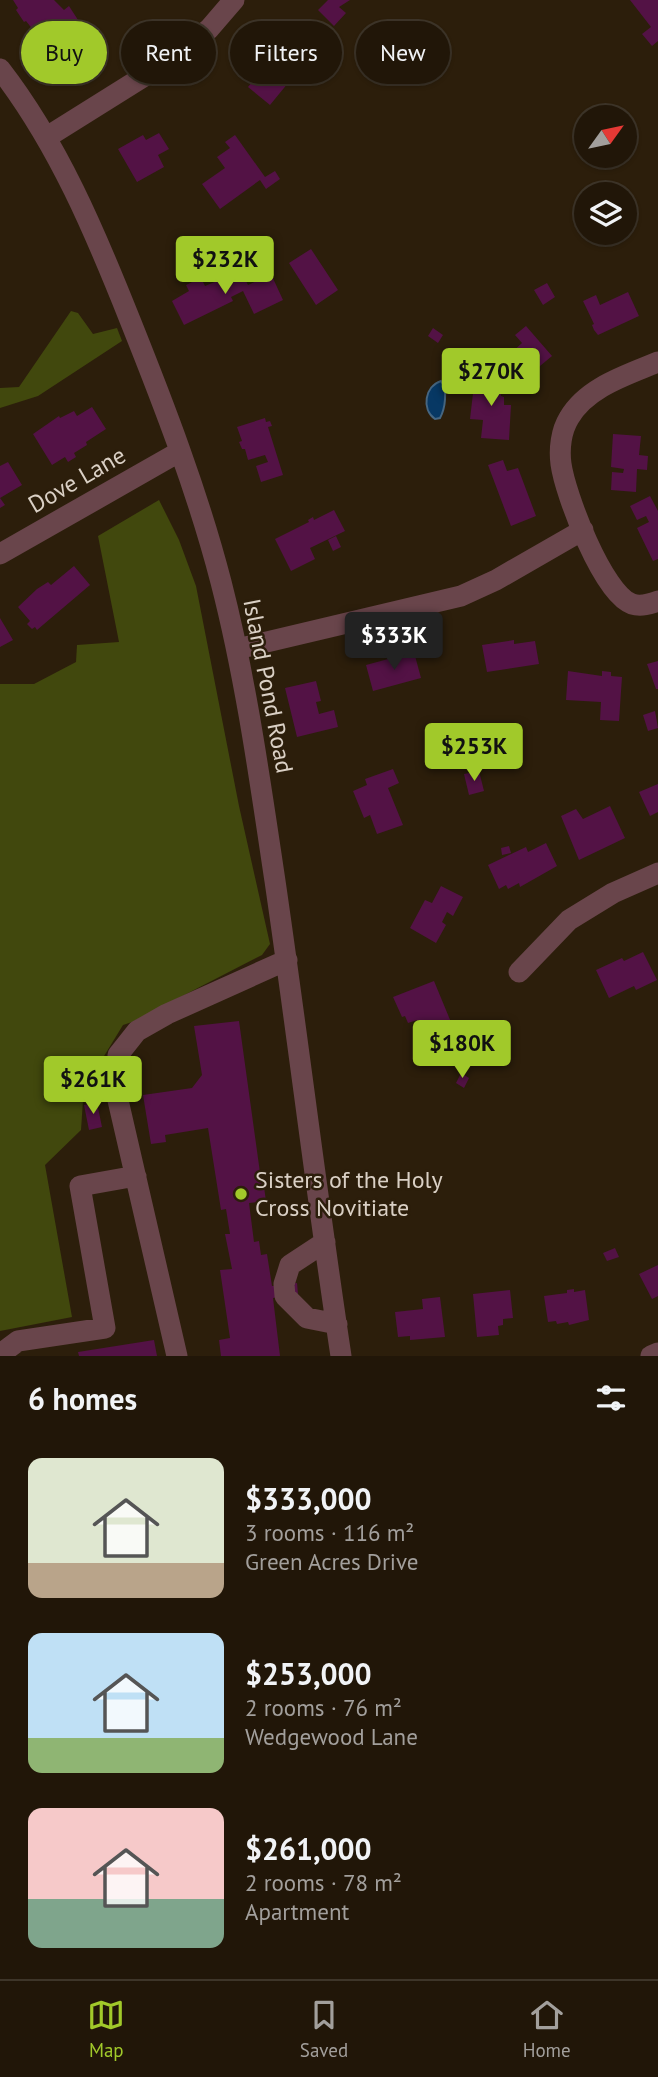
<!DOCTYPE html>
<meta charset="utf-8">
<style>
:root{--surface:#211608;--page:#291f12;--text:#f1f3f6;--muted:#a29f9c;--line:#3e3529;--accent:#a1c92a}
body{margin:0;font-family:"PT Sans",sans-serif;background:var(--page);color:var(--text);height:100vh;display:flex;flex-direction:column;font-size:26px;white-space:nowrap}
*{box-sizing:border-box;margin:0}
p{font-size:23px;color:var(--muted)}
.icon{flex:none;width:38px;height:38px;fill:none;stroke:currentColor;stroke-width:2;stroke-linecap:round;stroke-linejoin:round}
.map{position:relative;height:1356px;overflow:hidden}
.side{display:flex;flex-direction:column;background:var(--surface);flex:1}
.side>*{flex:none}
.hud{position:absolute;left:21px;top:21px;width:616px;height:63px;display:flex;gap:14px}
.needle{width:46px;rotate:57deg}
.tools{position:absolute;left:574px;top:105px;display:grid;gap:14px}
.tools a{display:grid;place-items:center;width:63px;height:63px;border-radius:50%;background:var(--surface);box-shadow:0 2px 5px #0004,0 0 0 2px var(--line);font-size:35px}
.price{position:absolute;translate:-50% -60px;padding:0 16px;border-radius:7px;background:var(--accent);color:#111;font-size:23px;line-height:46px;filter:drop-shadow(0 2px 4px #0008)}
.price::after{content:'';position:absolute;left:50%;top:42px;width:21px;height:16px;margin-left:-10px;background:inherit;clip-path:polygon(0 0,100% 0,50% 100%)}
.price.selected{background:#222;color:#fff}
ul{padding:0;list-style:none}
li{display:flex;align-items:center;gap:21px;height:175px;padding:0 28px}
li span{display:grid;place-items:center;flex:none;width:196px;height:140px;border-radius:14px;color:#555}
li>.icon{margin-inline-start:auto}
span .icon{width:84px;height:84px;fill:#fffc;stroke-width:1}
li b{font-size:30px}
h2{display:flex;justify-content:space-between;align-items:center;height:84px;padding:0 28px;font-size:30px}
.pill{padding:0 24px;border-radius:32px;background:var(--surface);box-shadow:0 2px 5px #0004,0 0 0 2px var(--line);font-size:24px;line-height:63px}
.pill.selected{background:var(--accent);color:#111}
.tab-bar{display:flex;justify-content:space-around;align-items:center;height:98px;border-top:2px solid var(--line);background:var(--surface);font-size:19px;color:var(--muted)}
.tab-bar a{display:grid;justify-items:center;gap:4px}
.tab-bar .selected{color:var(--accent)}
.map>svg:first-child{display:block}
.green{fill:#41480d}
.water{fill:#073864;stroke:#466681;stroke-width:2}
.building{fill:#531245}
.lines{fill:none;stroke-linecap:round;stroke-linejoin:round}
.minor{stroke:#69454b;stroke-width:21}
.poi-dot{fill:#a1c92a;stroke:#2c1e0b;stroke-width:2.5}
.labels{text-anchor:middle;stroke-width:5;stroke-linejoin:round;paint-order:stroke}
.street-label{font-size:24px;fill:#dad0c5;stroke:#2c1e0b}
.poi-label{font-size:24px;fill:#dad0c5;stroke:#2c1e0b;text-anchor:start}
</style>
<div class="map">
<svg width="658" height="1356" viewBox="0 0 658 1356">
<rect width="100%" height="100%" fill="#2c1e0b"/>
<!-- green -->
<path class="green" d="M71,311L78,313L93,334L117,328L122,341L38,396L0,408V388L19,387Z
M159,500L179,540L196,586L239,806L270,944L262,955L132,1022L123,1025L101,1061L105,1096L83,1100L81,1130L45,1165L72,1317L0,1331V684H34L76,662L77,645L119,642L98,536Z"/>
<!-- water -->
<path class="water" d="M441,381C448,390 445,409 440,418L435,419C421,409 425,386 441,381Z"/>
<!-- building -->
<path class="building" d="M13,0H54L64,10L69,6L89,37L71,49L62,36L58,38L51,27L38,36L26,21L24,22L16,10L18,8Z
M328,0H350L339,7L346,13L334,26L318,10Z
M630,0H658V41L652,46L642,34L651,27Z
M287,53L306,69L297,80L293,77L270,105L248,87L258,75L256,73L260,68L262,70L272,58L278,64Z
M159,133L169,149L158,155L164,167L137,182L118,149L143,135L146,140Z
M235,135L265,177L275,171L280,179L266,189L260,180L220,209L202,184L225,168L217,157L230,148L225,142Z
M311,249L338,290L316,305L289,263Z
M241,271L248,285L271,274L283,300L254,314L243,291L231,297L233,301L184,325L172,301L189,291L186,285L201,278L205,286Z
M547,283L555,297L543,305L534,290Z
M628,292L639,316L598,335L594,330L592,325L594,324L583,301L596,295L600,305Z
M526,326L552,356L528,376L510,354L522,343L515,335Z
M433,328L443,335L438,343L428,336Z
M475,376L502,377L501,396L504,397V405H511L509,440L481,438L483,420L470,419Z
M92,407L106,429L86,442L87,445L74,453L76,457L68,462L65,457L52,465L33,434L59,416L60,418L74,411L77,416Z
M265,418L266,422L270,421L272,426L268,427L283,475L261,482L256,466L268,462L265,455L248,460L245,449H242L239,442L242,441L237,427Z
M613,434L641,436L639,455L648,456L647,470L637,469L636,492L611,490L612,472L623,473L624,469L611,467Z
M503,460L507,471L518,468L536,516L511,526L488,465Z
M8,462L22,485L0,498L5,505L0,508V466Z
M650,496L658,511V559L653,561L637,528L649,522L646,516L637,520L630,506Z
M334,510L345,531L310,548L315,559L291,571L275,539L309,522L308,520L313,517L314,520Z
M336,536L341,547L333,551L328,540Z
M74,566L90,585L37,630L35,627L32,629L27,624L30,621L18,607L37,589L48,582L51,585Z
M0,618L13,640L0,647Z
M514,640V644L535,641L539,664L487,672L482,645Z
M414,652L421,678L373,691L366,665Z
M658,661V689H656L647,664Z
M568,671L602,676V671L611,672V676L622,677L619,721L600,720L601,702L566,700Z
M316,681L321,701L316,702L319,714L334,710L338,727L297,737L285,688Z
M655,711L658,728L648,731L643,715Z
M393,769L399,783L388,788L403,825L377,834L370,815L364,818L353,791L367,785L365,779Z
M479,771L484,791L469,795L464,774Z
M658,784V812L650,816L639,792Z
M610,806L625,838L579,860L561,816L576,809L583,819Z
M546,843L557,866L520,887L519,883L508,889L506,885L499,889L488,865L526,847L528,852Z
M509,846L511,853L502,855L501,848Z
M441,886L463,897L453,916L447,912L442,922L446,925L436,943L410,928L425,900L432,903Z
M643,952L657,980L636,990L634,986L609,998L596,970L622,958L624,961Z
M434,981L453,1027L425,1038L417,1020L408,1023L405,1016L402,1017L393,997Z
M239,1021L262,1187H264L266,1201L249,1203L254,1242L259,1241L261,1255L267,1254L272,1286L297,1283L298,1294L273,1298L280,1356H221L219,1340L230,1338L220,1270L232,1269L225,1234H230L226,1209L221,1210L208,1128L165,1135L166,1142L151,1144L143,1095L192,1088L202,1075L194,1026Z
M461,1073L469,1078L464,1088L456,1083Z
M97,1103L102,1127L89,1130L84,1105Z
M615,1248L619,1257L607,1261L603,1253Z
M658,1265V1296L652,1299L639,1274Z
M574,1289V1292L585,1290L589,1320L569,1325L568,1322L557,1324L556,1321L548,1322L544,1296L567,1293V1290Z
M510,1290L513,1318L503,1319V1325L498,1326L499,1335L477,1337L473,1294Z
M440,1297L445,1337L410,1340V1336L398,1337L395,1312L423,1309L422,1299Z
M154,1340L157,1356H79L78,1352Z"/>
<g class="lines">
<!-- minor -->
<path class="minor" d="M0,69C58,144 95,232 130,320C164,405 198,493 221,582C246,679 260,781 275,881C298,1039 317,1198 341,1356
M47,137L170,60L209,29L234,0
M658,362C627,375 587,387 569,418C561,431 559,449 561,464C565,494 603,594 632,604C641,607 650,604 658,601
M0,554L179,452
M237,649L461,596L496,580L583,530
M519,972L569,920L613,893L658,873
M325,1242L290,1265L284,1284L285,1296L307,1318L337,1324
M5,1356L6,1350L18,1341L105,1328L80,1186L136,1176
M177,1356L117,1096L118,1055L137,1031L167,1014L287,960
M651,1356L658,1353"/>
</g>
<!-- markers -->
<circle class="poi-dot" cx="241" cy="1194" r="7"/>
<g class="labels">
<!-- street labels -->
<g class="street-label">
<text transform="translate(77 480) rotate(-30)" y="8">Dove Lane</text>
<text transform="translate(268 686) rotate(79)" y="8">Island Pond Road</text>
</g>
<!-- poi labels -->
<g class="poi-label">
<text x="255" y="1188">Sisters of the Holy<tspan x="255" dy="28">Cross Novitiate</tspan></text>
</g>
</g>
</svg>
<div class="tools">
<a><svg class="needle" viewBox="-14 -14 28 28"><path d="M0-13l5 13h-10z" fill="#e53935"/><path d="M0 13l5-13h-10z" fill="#a29f9c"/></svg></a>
<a><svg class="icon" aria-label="layers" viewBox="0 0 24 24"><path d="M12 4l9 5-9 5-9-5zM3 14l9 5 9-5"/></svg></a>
</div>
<b class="price" style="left:225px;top:296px">$232K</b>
<b class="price" style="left:491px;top:408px">$270K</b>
<b class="price selected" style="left:394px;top:672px">$333K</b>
<b class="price" style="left:474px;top:783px">$253K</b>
<b class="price" style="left:462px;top:1080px">$180K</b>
<b class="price" style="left:93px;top:1116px">$261K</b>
<div class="hud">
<a class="pill selected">Buy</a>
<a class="pill">Rent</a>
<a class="pill">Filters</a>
<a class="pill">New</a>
</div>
</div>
<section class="side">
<h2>6 homes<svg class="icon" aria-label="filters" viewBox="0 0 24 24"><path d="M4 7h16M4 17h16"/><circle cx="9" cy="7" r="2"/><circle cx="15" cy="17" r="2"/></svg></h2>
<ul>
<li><span style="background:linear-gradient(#dfe7d0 75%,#b9a48a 0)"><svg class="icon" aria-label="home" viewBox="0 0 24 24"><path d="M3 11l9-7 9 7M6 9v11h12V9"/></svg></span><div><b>$333,000</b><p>3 rooms · 116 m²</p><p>Green Acres Drive</p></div></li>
<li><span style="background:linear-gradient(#bfe0f5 75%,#8fb573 0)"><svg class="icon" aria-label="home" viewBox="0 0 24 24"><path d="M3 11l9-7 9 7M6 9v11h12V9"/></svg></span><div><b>$253,000</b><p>2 rooms · 76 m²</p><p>Wedgewood Lane</p></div></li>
<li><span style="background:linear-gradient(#f6c9c9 65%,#7fa58c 0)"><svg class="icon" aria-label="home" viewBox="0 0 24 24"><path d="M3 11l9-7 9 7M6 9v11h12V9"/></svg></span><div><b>$261,000</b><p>2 rooms · 78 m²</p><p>Apartment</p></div></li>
</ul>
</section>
<nav class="tab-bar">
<a class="selected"><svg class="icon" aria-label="map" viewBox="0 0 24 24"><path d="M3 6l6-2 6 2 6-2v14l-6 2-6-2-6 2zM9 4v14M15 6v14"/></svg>Map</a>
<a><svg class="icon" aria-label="saved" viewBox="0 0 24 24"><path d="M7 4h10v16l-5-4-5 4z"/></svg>Saved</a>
<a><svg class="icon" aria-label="home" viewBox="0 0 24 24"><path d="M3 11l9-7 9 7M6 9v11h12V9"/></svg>Home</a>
</nav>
